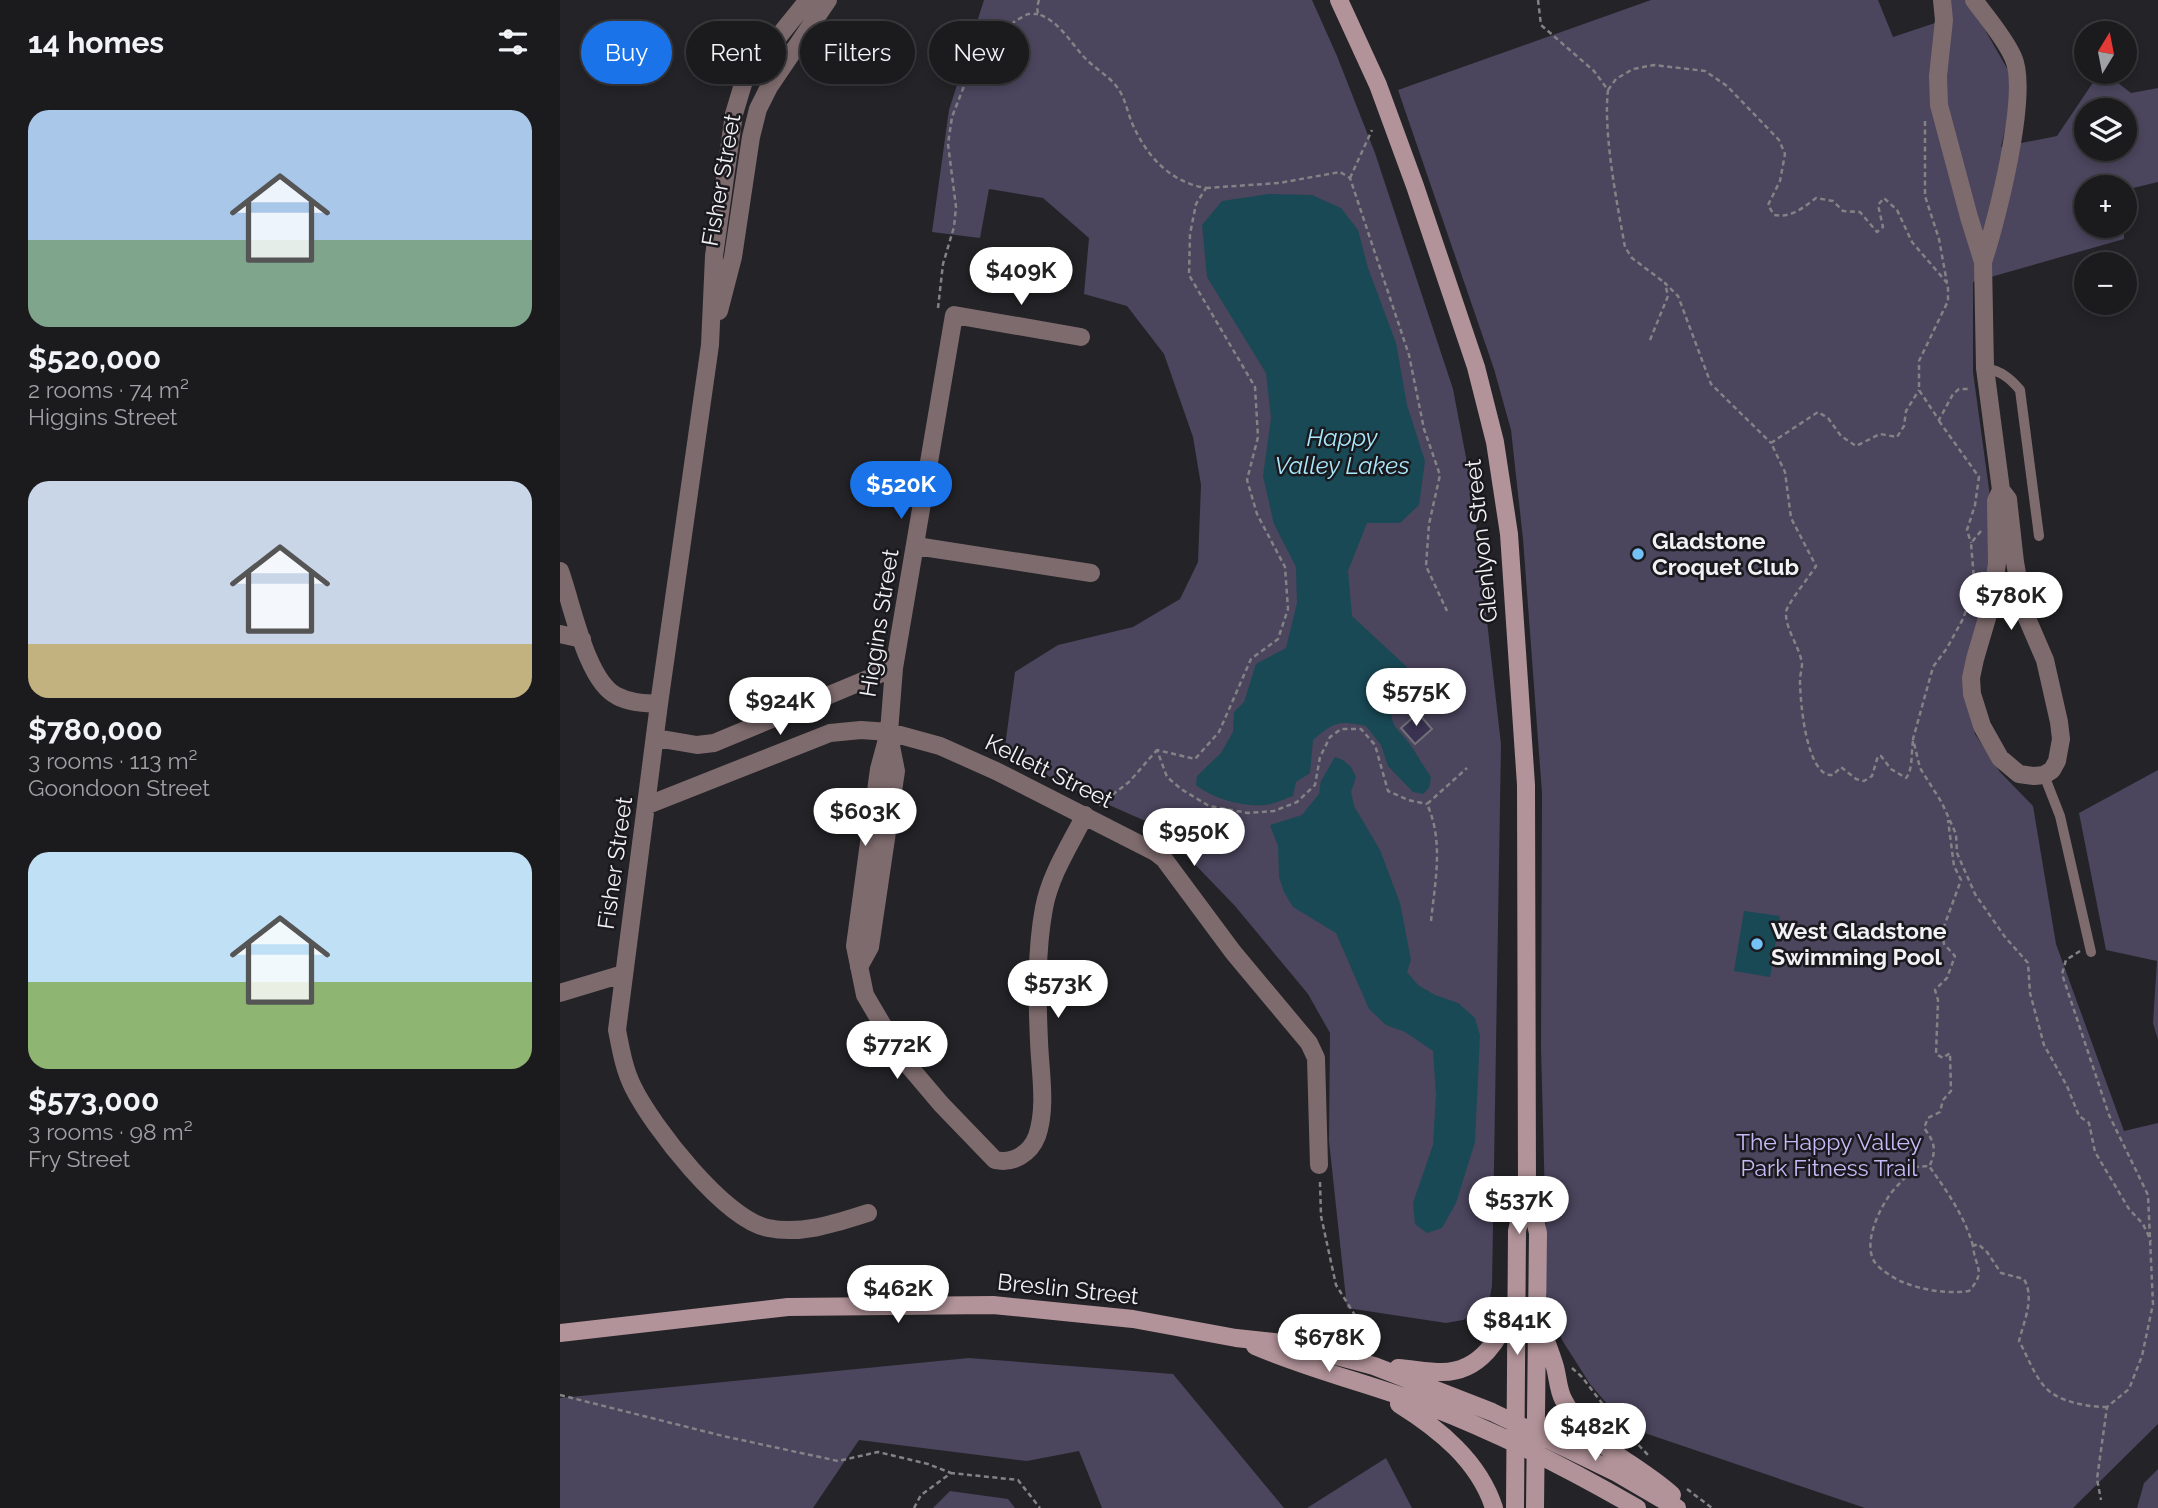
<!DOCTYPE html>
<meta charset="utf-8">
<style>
:root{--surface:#1b1a1d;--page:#28272a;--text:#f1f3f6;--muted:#a0a1a4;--line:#39383b;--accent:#1a73e8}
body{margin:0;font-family:Raleway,sans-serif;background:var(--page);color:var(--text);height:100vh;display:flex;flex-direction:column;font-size:26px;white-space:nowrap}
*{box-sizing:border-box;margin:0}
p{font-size:23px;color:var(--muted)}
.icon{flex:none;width:38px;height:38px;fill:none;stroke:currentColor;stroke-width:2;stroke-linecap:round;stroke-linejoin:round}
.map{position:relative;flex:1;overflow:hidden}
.side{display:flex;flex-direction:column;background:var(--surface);width:560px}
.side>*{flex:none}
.guide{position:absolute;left:21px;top:21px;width:665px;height:63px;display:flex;gap:14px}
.needle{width:46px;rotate:10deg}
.fabs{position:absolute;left:1514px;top:21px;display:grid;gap:14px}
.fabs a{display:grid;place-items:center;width:63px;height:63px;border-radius:50%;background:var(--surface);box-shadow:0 4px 10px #0003,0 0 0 2px var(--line);font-size:35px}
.price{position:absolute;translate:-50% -60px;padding:0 16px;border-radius:24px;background:#fff;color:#222;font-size:23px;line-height:46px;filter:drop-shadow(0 2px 4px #0008)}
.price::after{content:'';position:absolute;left:50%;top:42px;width:21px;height:16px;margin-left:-10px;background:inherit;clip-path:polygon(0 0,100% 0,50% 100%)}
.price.active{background:var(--accent);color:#fff}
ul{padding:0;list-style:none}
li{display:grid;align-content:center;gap:14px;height:371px;padding:0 28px}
li span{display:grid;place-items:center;height:217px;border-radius:21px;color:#555}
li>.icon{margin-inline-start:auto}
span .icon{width:126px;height:126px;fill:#fffc;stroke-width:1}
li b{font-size:30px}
h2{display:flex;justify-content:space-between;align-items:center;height:84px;padding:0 28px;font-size:30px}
.chip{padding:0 24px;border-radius:32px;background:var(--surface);box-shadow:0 4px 10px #0003,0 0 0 2px var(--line);font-size:24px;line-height:63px}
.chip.active{background:var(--accent);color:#fff}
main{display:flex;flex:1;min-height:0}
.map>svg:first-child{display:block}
.green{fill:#4b455d;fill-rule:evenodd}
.water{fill:#194955}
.building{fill:#3b3352;stroke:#727177;stroke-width:2}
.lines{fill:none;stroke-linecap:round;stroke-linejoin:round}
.path{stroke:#838386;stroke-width:2.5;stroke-dasharray:5 3.5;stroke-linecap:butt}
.lane{stroke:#7e6b6e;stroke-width:10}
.street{stroke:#7e6b6e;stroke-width:18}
.secondary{stroke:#b19399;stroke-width:18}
.poi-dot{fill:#73c1f5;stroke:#1a191e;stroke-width:2.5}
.labels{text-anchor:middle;stroke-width:5;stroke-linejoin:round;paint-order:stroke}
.street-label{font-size:23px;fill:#f2f2f5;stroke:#1a191e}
.poi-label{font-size:23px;font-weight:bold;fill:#f2f2f5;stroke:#1a191e;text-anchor:start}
.park-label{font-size:23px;fill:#c8baf7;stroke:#1a191e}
.water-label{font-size:24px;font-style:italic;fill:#aae8fb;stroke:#1a191e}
</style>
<main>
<section class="side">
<h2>14 homes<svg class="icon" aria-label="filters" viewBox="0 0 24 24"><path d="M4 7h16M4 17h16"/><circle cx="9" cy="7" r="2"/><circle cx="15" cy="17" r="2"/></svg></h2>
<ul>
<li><span style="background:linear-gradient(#a9c7e8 60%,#7fa58c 0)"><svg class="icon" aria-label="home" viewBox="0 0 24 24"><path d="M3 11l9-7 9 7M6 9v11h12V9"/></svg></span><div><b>$520,000</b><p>2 rooms · 74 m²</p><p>Higgins Street</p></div></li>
<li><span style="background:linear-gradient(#c9d6e8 75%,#c2b280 0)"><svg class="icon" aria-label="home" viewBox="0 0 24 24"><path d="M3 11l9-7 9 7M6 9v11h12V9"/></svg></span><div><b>$780,000</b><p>3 rooms · 113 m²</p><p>Goondoon Street</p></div></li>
<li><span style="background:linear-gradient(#bfe0f5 60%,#8fb573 0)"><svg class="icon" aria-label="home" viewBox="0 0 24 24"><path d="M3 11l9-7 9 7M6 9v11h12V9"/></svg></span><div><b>$573,000</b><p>3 rooms · 98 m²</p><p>Fry Street</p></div></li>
</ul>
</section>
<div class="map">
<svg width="1598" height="1508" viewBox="0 0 1598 1508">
<rect width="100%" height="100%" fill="#242327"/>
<!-- green -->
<path class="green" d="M424,0H752L777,56L815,153L893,389L912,489L941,744L932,1286L928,1308L903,1320L886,1323L787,1308L769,1141L770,1033L748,994L675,906L599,827L524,794L444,754L455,672L498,645L573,627L620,599L638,562L641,485L633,437L604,354L567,306L524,294L529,238L483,198L429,189L420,238L372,232L389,110Z
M1091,0H1318L1333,37L1384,20L1382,0H1408L1448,70L1452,99L1441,147L1497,136L1540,72H1544L1571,93L1598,88V182L1565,190V220L1564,187H1526V226H1564V239L1413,282V372L1432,511L1426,602L1406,703L1415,734L1440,772L1473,806L1496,944L1564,1131L1598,1123V1424L1513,1508H1305L1067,1427L1030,1384L1002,1340L985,1290L986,1240L981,1047L982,793L963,539L951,430L934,369L838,90ZM1526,110H1564V149H1526Z
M1598,770V1040L1593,1023L1597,961L1546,950L1519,813Z
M409,1358L613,1374L724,1508H542L519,1451L467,1461L299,1440L253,1508H0V1398Z
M826,1458L852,1508H747Z
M1598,1469V1508H1577L1584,1483Z
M390,1491L448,1499L455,1508H373Z"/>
<!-- water -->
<path class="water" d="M709,194L752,195L781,208L798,230L808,268L836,343L847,405L865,461L859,505L840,523H807L788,571L792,616L847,667L849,695L831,703C830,727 836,726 849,743C857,754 863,766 871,777L869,788L863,794L853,792L828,766L821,745L806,726C778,720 774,722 753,740L750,773L736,782L733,796C724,799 714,804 706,805C683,807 653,799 636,785L637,776L661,753L673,732L674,712L684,702L696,664L726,648L737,603L736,567L714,524L703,476L711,418L706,373L647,277L642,225L662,201Z
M775,757L783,760L791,767L796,777L791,792L794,806L820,850L840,903L851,960L847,972L858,985L875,995L898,1003L915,1018L920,1035L915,1142L896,1203L882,1228L867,1233L855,1224L853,1203L873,1145L876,1095L873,1051L845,1032L826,1025L809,1009L776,933L733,907L724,892L719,877L718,846L710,825L742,815L759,794L761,781Z
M1184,911L1220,916L1210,977L1174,971Z"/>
<!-- building -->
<path class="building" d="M858,713L872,729L855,744L841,728Z"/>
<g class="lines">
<!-- path -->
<path class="path" d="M479,0L477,7L478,14C499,21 510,42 525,58C534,68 549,76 557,87C565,97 567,111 572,123C586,155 609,182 646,188L636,204L630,234L629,275L695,387L698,437L687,480L697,514L725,567L728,609L718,639L691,659L659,732L635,759L597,750L607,777L621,789L649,806L688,813L714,811L737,802L755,785L760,757L770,737L781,729H801L815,745L828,791L848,800L867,804
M978,0L981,25L1034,71L1048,90C1043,132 1057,204 1065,247L1072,258L1105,283
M1048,90L1056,79L1073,69L1094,65L1145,71L1167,86L1219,140L1225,154L1220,181L1208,205L1214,215C1231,218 1243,208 1256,198L1273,201L1283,211L1300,212L1317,232L1323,227L1318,205L1324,198L1337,210L1352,242L1388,284V301L1359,361V390L1379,420L1393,394L1399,389H1411
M1365,121V196L1379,239L1387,283
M790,178L812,130
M646,188L719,183L780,172L790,178L849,355L864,429L880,475L869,524L866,566L887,611
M378,308L383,264L394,227L396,207L388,144L392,117L413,63L455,21L468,14H478
M1090,340L1108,296L1105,283L1118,296L1151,384L1211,443
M1379,421L1419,477L1415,505L1407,530L1411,543
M1421,531L1411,543L1414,579L1404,617L1387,648L1373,667L1353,739L1360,768L1382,803L1396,834L1397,853L1415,894L1445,937L1468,963L1470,993L1484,1045L1507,1086L1519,1116L1529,1123L1535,1152L1569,1209L1583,1224L1591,1241
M1353,741C1351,753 1353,770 1346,778L1331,769L1321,756H1318L1312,776L1304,781L1296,779L1281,767L1273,775C1246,778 1240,700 1240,680C1240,675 1242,669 1242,664C1240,647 1225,629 1226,612C1227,604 1250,576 1256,566L1231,518L1225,472L1211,443L1258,412L1268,418L1281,436L1296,446L1320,434L1337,437L1344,426L1346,411L1359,390
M539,805L569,782L597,750
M871,921C875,882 884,841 867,804L907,768
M1520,951L1506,960L1502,974L1549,1115L1588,1195L1593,1304L1582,1356L1569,1389L1547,1407L1537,1479L1541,1500
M1370,1165C1377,1149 1374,1141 1364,1128L1368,1118L1380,1112L1383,1100L1391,1091L1390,1053L1383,1058L1376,1054L1378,1000L1375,990L1387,978L1395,956L1384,944L1382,932L1401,880L1394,866L1388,820
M760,1182L761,1216L776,1285L798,1320L800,1346
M1413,1246C1405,1217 1387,1191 1369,1166L1355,1167C1346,1178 1334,1187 1327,1199C1317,1214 1304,1244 1314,1261C1319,1269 1332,1277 1340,1281C1361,1290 1386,1294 1409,1291C1427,1271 1415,1268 1413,1246L1418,1244L1427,1252L1441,1273L1464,1279C1475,1298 1464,1321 1459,1341C1467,1355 1473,1373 1484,1386C1497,1402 1528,1407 1547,1407
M1012,1368L1022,1377L1054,1419L1088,1455
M0,1395L163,1436L278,1461L318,1452L368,1464L391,1473
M1127,1489L1152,1508
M354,1508L361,1495L391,1473L458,1480L480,1508"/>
<!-- lane -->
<path class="lane" d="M1425,368C1441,371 1450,378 1460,390L1479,536
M1484,775L1500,816L1531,952"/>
<!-- street -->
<path class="street" d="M248,0L189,73L183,84L174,114L154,256L150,345L99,704L57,1030C61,1050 64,1069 73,1087C92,1126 165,1220 208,1228C242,1235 276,1223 308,1213
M1382,0L1384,20L1378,76L1379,105L1409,217L1423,262L1425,368L1441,490L1448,499L1455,562L1463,609L1485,660L1499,722L1501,739L1497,761L1492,770L1484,775L1474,776L1459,774L1440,758L1422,726L1412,694L1411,678L1415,659L1432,601L1437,563L1436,501L1441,490
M1414,0C1427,18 1444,37 1453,57C1470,92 1436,223 1423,262
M159,311L173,257L191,137L198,109L209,87L268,0
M521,337L394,315L334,668L329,732L319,769L295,946L305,995L342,1058L381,1104L435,1160C453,1164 470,1154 477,1136C487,1107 480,1071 479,1041C477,997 476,951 484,908C490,875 510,845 525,815
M356,546L531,573
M0,571C12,603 26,681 57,696C70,703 85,703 99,704
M0,634L22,639
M96,738L137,745L154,743L334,668
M88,805L270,733L301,730L329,732L380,746L436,771L595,852L604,859L673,952L749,1043L756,1058L759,1165
M299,967L310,947L336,771L329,736
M0,993L63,974"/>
<!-- secondary -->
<path class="secondary" d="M779,0L818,85L855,186L916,367L935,442L949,534L966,785L967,1187L957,1231L955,1508
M969,1194L978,1233L975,1508
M981,1326C985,1340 991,1353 995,1367C998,1378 998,1389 1003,1399C1025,1444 1077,1463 1112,1495
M0,1333L228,1307L433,1305L573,1319L676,1338L732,1344L814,1366L932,1412L1057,1473L1117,1508
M695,1346C751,1370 810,1384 866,1405C939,1433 1010,1469 1077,1508
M838,1368C853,1369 867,1372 882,1372C921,1372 940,1338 953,1307
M839,1404C879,1429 919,1461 934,1508"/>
</g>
<!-- markers -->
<g class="poi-dot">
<circle cx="1078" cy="554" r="7"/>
<circle cx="1197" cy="944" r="7"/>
</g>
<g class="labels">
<!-- street labels -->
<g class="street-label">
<text transform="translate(161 180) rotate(-80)" y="8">Fisher Street</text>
<text transform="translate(921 541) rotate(-96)" y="8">Glenlyon Street</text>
<text transform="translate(319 623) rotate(-81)" y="8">Higgins Street</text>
<text transform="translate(489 771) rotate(26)" y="8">Kellett Street</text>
<text transform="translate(55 863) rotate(-82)" y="8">Fisher Street</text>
<text transform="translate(508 1289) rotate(6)" y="8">Breslin Street</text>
</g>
<!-- poi labels -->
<g class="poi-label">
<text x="1092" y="549">Gladstone<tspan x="1092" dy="26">Croquet Club</tspan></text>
<text x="1211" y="939">West Gladstone<tspan x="1211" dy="26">Swimming Pool</tspan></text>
</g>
<!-- park labels -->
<g class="park-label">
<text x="1269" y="1150">The Happy Valley<tspan x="1269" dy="26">Park Fitness Trail</tspan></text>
</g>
<!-- water labels -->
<g class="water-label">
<text x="782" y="446">Happy<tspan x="782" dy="28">Valley Lakes</tspan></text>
</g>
</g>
</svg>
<div class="fabs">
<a><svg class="needle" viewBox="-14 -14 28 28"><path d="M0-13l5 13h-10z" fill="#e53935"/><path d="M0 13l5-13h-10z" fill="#a0a1a4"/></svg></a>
<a><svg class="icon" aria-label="layers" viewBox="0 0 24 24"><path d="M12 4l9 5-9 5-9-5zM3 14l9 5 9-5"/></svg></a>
<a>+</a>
<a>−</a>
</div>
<b class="price" style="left:461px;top:307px">$409K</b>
<b class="price active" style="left:341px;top:521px">$520K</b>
<b class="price" style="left:1451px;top:632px">$780K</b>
<b class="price" style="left:856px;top:728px">$575K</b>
<b class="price" style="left:220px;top:737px">$924K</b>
<b class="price" style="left:305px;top:848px">$603K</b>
<b class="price" style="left:634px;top:868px">$950K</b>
<b class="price" style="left:498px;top:1020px">$573K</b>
<b class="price" style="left:337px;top:1081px">$772K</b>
<b class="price" style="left:959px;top:1236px">$537K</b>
<b class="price" style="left:338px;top:1325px">$462K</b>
<b class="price" style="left:957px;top:1357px">$841K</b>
<b class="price" style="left:769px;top:1374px">$678K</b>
<b class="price" style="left:1035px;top:1463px">$482K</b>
<div class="guide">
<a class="chip active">Buy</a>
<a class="chip">Rent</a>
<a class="chip">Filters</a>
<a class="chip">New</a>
</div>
</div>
</main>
